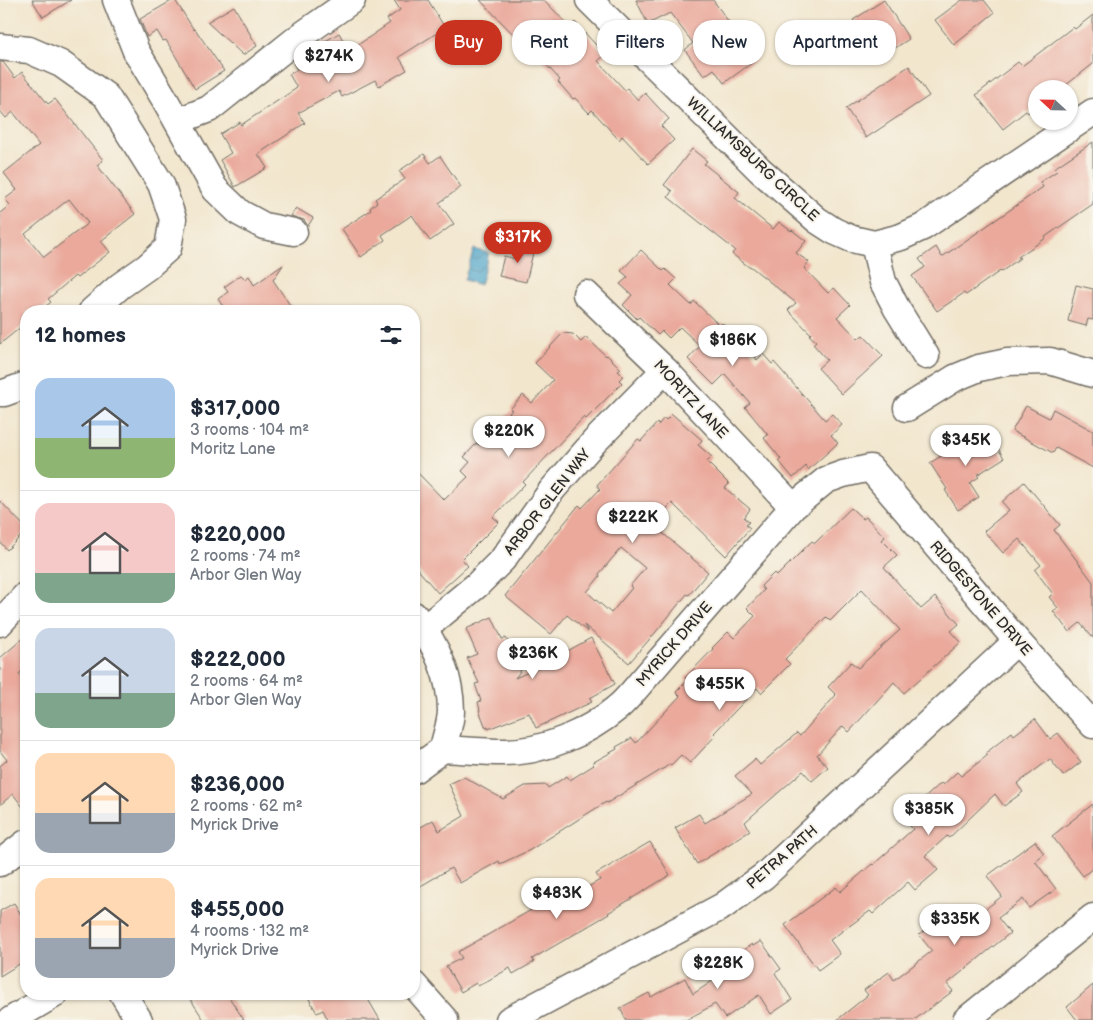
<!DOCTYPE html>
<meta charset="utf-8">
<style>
:root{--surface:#fff;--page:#f6f6f7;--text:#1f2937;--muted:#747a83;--line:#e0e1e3;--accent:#c8321e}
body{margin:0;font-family:"Balsamiq Sans",sans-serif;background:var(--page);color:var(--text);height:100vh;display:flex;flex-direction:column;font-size:19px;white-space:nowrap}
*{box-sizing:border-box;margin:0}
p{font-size:16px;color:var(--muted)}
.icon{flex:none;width:28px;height:28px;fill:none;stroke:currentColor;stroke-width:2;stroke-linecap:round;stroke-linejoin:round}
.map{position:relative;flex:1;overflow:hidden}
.side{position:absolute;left:20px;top:305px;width:400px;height:695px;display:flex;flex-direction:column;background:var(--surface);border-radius:20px;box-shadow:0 1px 4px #0004}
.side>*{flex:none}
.guide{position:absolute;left:435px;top:20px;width:475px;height:45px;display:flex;gap:10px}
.needle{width:32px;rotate:292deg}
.controls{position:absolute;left:1028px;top:80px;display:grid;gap:10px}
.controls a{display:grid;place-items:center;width:50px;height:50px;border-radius:50%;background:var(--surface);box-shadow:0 1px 4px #0004;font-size:25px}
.price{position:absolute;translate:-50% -42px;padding:0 11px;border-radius:18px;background:#fff;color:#222;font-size:16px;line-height:32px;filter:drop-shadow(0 1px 2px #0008)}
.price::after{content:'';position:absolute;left:50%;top:30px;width:15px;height:11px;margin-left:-8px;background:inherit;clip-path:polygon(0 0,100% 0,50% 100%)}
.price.selected{background:var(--accent);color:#fff}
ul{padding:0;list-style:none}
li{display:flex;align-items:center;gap:15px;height:125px;padding:0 15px}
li+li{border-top:1px solid var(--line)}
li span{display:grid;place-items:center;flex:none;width:140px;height:100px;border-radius:15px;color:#555}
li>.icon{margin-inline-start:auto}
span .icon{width:60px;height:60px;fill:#fffc;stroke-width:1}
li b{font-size:21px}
h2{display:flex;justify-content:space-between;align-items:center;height:60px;padding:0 15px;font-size:21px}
.chip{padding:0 18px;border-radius:20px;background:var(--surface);box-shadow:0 1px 4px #0004;font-size:18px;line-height:45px}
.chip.selected{background:var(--accent);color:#fff}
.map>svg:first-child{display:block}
.water{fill:url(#water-waves);stroke:#3c687b}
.building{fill:#eaa99b;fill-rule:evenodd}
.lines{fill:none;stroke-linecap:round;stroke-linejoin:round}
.minor-casing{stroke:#716c64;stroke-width:29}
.minor{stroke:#fff;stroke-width:26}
.labels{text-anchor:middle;stroke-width:4;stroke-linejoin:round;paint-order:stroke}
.street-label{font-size:15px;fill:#2b2b2b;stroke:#f7f3e8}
</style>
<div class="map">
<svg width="1093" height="1020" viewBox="0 0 1093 1020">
<defs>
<pattern id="water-waves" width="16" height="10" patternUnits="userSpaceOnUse" patternTransform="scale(1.25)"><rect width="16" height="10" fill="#4ea5cb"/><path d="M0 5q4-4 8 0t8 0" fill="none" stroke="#4187a5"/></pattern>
</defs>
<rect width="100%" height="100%" fill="#f7f3e8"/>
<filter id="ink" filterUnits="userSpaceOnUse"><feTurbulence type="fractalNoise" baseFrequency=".02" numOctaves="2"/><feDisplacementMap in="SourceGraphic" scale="10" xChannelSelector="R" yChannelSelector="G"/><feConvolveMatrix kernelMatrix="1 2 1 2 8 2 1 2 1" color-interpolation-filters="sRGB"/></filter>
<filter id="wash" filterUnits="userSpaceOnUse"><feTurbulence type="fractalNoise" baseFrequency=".0096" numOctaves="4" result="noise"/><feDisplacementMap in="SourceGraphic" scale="20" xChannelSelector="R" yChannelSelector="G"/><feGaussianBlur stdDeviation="1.12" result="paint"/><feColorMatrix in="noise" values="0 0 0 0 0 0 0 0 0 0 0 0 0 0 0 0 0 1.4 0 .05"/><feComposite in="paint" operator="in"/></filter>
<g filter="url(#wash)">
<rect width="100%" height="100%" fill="#f2e6cd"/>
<!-- water -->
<path class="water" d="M474,249L489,253L480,285L464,280Z"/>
<g id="blocks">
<!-- building -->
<path class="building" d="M32,0H71L43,17Z
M173,0H175L194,30L195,29L224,71L195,89L166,40L163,41L157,31L147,37L140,19Z
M394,0H428L445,28L399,57L407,70L379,86L375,80L342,97L339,91L298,113L305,123L258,154L267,168L235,187L220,160L231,153L220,134L240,122L241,125L297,88L289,74L297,70L294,64L316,52L314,48L339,33L349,51L390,23L387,19L400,10Z
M480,0H544L570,27L575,22L605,55L598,61L625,90L627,88L638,100L645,93L669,119L661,126L674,140L648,164L622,136L619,140L592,110L589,113L575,98L573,99L558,82L560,80L517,32L514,35Z
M636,0H713L756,60L724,83L714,69L704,76L685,50L693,43L670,13L648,24Z
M884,0L909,39L892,50L878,28L864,37L853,20Z
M962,0H984L994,13L954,45L935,20Z
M234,6L257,46L243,55L207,22Z
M1093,15V64L1061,89H1036V106L1028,113L1026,111L1003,129L976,95L1018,62L1022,66L1073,27L1075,29Z
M0,62H3L15,78L22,72L48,104L55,99L103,160L97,165L135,214L101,241L110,252L77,278L75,276L48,299L51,302L40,311H26V323L0,344V213L10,205L5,199L17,190L4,173L39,145L13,112L6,118L0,111ZM69,199L88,223L44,257L25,234Z
M909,66L929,96L866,138L846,108Z
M1093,142V204L1045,237L1046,238L1018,257L1020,258L1001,272L1000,271L966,295L964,293L937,311L912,276L925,267L919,259L936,247L942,257L1043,187L1040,182L1057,171L1054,168Z
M692,149L707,161L704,164L739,192L735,198L773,229L779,222L791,231L792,230L806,241L796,253L809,262L804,268L828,293L834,288L850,305L837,317L858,339L863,335L883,356L842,394L818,368L827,360L813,344L816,341L809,335L811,334L788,310L796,303L750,266L749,267L732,254L735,250L668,197L672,191L664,185Z
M424,154L430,163L440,156L461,187L439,203L454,224L430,241L412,215L382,235L385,240L361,257L342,229L371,210L370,208L377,202L375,199L405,179L399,171Z
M296,208L313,218L308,226L304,220L291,216Z
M521,241L535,245L526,282L499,276L504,256L516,259Z
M641,250L663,271L665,269L676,279L670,285L691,305L694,301L720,326L722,323L750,349L757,360L763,354L772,364L774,362L825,420L832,414L842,425L831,435L838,443L808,470L806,466L793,478L779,461L781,459L764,438L768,435L745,407L750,403L725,374L714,385L688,359L700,346L680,327L669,338L662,331L658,335L639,317L637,319L623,305L632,295L620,284L628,277L621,271Z
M283,265L273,280L294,311H226L218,299L228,292L224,287L241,275L245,279L249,276L254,285Z
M1076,285L1093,289V320L1088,319L1086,326L1068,321Z
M563,333L573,334L581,342L586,337L606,356L607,355L621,369L618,371L623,376L619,380L622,383L586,419L584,417L523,482L525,484L493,517L499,522L462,559L468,566L438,593L414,565V469L444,500L468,477L462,471L470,462L464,457L477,443L479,445L512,410L510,409L523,395L532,403L553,380L535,363Z
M1026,406L1049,418L1053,409L1093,431V468L1056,448L1053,453L1012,431Z
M672,414L702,440L698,445L712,457L707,462L729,484L725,488L750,509L744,518L749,522L746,525L750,528L726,556L672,503L652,524L708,572L689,595L687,594L655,633L629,663L584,625L588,632L567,615L551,634L505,596L579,505L582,508L600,489L597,485L638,439L641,441L657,423L658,425L664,418L666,420ZM621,548L645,568L630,586L632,588L611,613L587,592L600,576L599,574Z
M985,428L1004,458L977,475L979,477L970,483L979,497L958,510L945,490L947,489L930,463Z
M1024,482L1060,525L1054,530L1093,582V638L1080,623L1069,632L1053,611L1058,608L1049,597L1053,594L1035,570L1041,565L1019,539L1003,553L984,531L1009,510L1002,502Z
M0,501L26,528V531L7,550L0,542Z
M851,508L863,519L866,517L885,537L882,540L897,555L884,567L921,609L935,597L959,624L951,631L961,642L904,693L894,682L849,732L843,726L817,755L828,767L812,781L803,771L745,822L750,831L697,864L675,828L699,814L705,823L752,794L735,776L755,759L760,765L797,733L800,736L836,695L828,687L851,662L858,668L900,630L862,589L830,621L826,617L785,659L790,664L761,693L757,688L714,733L716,735L690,763L681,755L671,765L669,764L666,767L607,803L606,802L530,850L500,864L499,861L460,883L451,868L414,890V831L433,820L439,831L464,816L449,784L464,777L503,799L525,786L546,785L548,788L567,776L570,780L594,765L592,763L617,749L616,747L632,738L636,743L680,696L676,692L688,680L685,678L713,649L712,648L728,632L734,638L755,616L747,608L764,590L761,586L774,573L777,576L812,541L815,543Z
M492,617L502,639L506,638L521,670L515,678L554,661L553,659L591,638L615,684L590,698L592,702L536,728L529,713L488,729V727L486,728L479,710H480L478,702L481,701L475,684L479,683L467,658L477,654L466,629Z
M26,636V668L19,674L26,684V811L13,794L0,805V766L7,760L0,751V658Z
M1035,719L1050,739L1058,733L1081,762L1063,776L1050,759L1017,784L1023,792L1004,806L995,794L949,838L947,836L925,856L938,870L915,890L908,882L873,914L870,911L830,940L840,954L818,970L785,925L836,887L840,892L872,864L873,865L913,829L905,821L919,808L917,805L941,783L943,785L957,772L961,776L988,755L986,753L1012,732L1014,735Z
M1093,804V868L1083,876L1052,836Z
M1035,841L1044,854L1035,861L1056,889L1029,908L1023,899L998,918L1010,933L947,984L953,991L914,1020H837L868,995L864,990L889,972L894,980L932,951L919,935L944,915L957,932L1002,896L987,876Z
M650,842L670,875L608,913L609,914L532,959L534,962L513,974L510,968L478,986L476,983L461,992L446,966L462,958L458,952L533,909L532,907L569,886L574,895L600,880L596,874Z
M14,903L26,923V960L0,976V911Z
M761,941L781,969L775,973L792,1000L771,1014L759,995L725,1018L715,1004L686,1020H626L620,1008L649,993L651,997L685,978L693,994L717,978L715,974L726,967L723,964L752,944L753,946Z
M1093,985V1020H1077L1067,1007Z
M187,994H227L244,1020H204Z
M314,994H365L380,1020H328L323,1010L317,1013L309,999L315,996Z"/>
</g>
</g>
<g filter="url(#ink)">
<use href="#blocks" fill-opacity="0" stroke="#716c64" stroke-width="1"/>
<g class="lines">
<!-- minor casing -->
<g class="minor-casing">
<path id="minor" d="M116,0L136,51L164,98L215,189L240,213L264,226L294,232
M589,0L760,170L817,220L834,231L852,239L874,244L901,237L923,227L1093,112
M0,47L29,50L61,64L106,96L161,184L173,219L168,248L147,267L120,286L92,311
M178,121L209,109L298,38L352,0
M874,244L883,282L897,309L926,356
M586,294L665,370L793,507
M0,393H4L26,385
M907,408L955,378L979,368L1007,362L1050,361L1093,374
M0,623L26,595
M425,628L477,585L503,559L552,490L594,442L665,370
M443,749C463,750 484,752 504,752C544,752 587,733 617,708C627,700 635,689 643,680L793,507L826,480L843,474L870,468L1017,641L1093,725
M414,770L443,749C445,737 451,723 451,711C451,675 435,643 414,615
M0,863L26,843
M414,985L445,1020
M123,994L139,1020
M11,1020L55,994
M509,1020L723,906L764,876L1017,641
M966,1020L1093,917"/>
</g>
<!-- minor -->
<use href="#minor" class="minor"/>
</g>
</g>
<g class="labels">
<!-- street labels -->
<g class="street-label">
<text transform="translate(753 159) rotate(43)" y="5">WILLIAMSBURG CIRCLE</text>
<text transform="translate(691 399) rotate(47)" y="5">MORITZ LANE</text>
<text transform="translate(547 502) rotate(-52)" y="5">ARBOR GLEN WAY</text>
<text transform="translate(981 598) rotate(49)" y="5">RIDGESTONE DRIVE</text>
<text transform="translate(674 644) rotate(-49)" y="5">MYRICK DRIVE</text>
<text transform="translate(782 857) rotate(-41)" y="5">PETRA PATH</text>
</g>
</g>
</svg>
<div class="controls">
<a><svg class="needle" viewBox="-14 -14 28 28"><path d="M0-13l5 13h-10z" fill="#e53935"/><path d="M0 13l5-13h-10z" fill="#747a83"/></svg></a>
</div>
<b class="price" style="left:329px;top:83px">$274K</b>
<b class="price selected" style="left:518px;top:264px">$317K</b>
<b class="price" style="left:733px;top:367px">$186K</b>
<b class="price" style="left:509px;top:458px">$220K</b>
<b class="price" style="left:966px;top:467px">$345K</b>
<b class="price" style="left:633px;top:544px">$222K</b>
<b class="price" style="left:533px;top:680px">$236K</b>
<b class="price" style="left:720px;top:711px">$455K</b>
<b class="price" style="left:929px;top:836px">$385K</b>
<b class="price" style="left:557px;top:920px">$483K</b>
<b class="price" style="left:955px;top:946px">$335K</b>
<b class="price" style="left:718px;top:990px">$228K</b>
<div class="guide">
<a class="chip selected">Buy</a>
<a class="chip">Rent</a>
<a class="chip">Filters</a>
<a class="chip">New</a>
<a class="chip">Apartment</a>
</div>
<section class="side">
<h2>12 homes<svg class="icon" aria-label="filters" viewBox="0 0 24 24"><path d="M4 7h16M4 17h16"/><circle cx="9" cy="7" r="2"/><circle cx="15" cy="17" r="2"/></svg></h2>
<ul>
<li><span style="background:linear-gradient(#a9c7e8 60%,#8fb573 0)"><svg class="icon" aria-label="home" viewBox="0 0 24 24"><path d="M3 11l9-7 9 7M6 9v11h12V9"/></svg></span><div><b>$317,000</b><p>3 rooms · 104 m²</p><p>Moritz Lane</p></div></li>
<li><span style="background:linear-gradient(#f6c9c9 70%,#7fa58c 0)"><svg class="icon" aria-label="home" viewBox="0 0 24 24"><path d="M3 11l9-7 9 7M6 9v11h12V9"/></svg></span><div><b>$220,000</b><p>2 rooms · 74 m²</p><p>Arbor Glen Way</p></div></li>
<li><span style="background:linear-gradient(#c9d6e8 65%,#7fa58c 0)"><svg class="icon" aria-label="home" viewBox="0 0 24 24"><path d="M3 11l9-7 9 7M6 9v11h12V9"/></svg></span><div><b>$222,000</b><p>2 rooms · 64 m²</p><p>Arbor Glen Way</p></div></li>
<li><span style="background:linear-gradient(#ffd9b3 60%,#9aa5b1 0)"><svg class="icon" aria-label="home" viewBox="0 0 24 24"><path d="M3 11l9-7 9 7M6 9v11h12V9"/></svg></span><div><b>$236,000</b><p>2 rooms · 62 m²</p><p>Myrick Drive</p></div></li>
<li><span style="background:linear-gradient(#ffd9b3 60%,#9aa5b1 0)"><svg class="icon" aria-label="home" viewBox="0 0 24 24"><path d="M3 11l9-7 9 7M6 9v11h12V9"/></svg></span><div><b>$455,000</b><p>4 rooms · 132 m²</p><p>Myrick Drive</p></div></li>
</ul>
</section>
</div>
